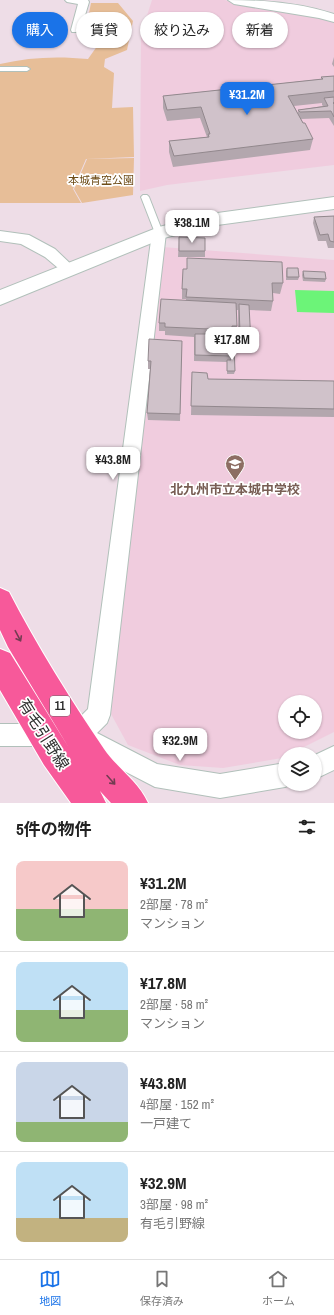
<!DOCTYPE html>
<html lang="ja">
<meta charset="utf-8">
<style>
:root{--surface:#fff;--page:#f2f2f2;--text:#222;--muted:#767676;--line:#e0e0e0;--accent:#1a73e8}
body{margin:0;font-family:"Archivo Narrow","Noto Sans JP",sans-serif;background:var(--page);color:var(--text);height:100vh;display:flex;flex-direction:column;font-size:15px;white-space:nowrap}
*{box-sizing:border-box;margin:0}
p{font-size:13px;color:var(--muted)}
.icon{flex:none;width:22px;height:22px;fill:none;stroke:currentColor;stroke-width:2;stroke-linecap:round;stroke-linejoin:round}
.map{position:relative;height:803px;overflow:hidden}
.side{display:flex;flex-direction:column;background:var(--surface);flex:1}
.side>*{flex:none}
.guide{position:absolute;left:12px;top:12px;width:310px;height:36px;display:flex;gap:8px}
.controls{position:absolute;left:278px;top:695px;display:grid;gap:8px}
.controls a{display:grid;place-items:center;width:44px;height:44px;border-radius:50%;background:var(--surface);box-shadow:0 1px 3px #0004;font-size:20px}
.price{position:absolute;translate:-50% -34px;padding:0 9px;border-radius:8px;background:#fff;color:#222;font-size:13px;line-height:26px;filter:drop-shadow(0 1px 2px #0008)}
.price::after{content:'';position:absolute;left:50%;top:24px;width:12px;height:9px;margin-left:-6px;background:inherit;clip-path:polygon(0 0,100% 0,50% 100%)}
.price.active{background:var(--accent);color:#fff}
ul{padding:0;list-style:none}
li{display:flex;align-items:center;gap:12px;height:100px;padding:0 16px}
li+li{border-top:1px solid var(--line)}
li span{display:grid;place-items:center;flex:none;width:112px;height:80px;border-radius:8px;color:#555}
li>.icon{margin-inline-start:auto}
span .icon{width:48px;height:48px;fill:#fffc;stroke-width:1}
li b{font-size:17px}
h2{display:flex;justify-content:space-between;align-items:center;height:48px;padding:0 16px;font-size:17px}
.chip{padding:0 14px;border-radius:18px;background:var(--surface);box-shadow:0 1px 3px #0004;font-size:14px;line-height:36px}
.chip.active{background:var(--accent);color:#fff}
.tabs{display:flex;justify-content:space-around;align-items:center;height:56px;border-top:1px solid var(--line);background:var(--surface);font-size:11px;color:var(--muted)}
.tabs a{display:grid;justify-items:center;gap:2px}
.tabs .active{color:var(--accent)}
.map>svg:first-child{display:block}
.education{fill:#f0ccde;fill-rule:evenodd}
.green{fill:#e7be98}
.water{fill:#6cf478}
.lines{fill:none;stroke-linecap:round;stroke-linejoin:round}
.service-casing{stroke:#b1c0ba;stroke-width:2}
.minor-casing{stroke:#b1c0ba;stroke-width:2}
.tertiary-casing{stroke:#b1c0ba;stroke-width:2}
.primary-casing{stroke:#fff;stroke-width:2}
.service{fill:#fff;fill-rule:evenodd}
.minor{fill:#fff;fill-rule:evenodd}
.tertiary{fill:#fff;fill-rule:evenodd}
.primary{fill:#f7599a;fill-rule:evenodd}
.wall{fill:#b3a7ae;fill-rule:evenodd}
.building{fill:#d0c2ca;stroke:#92888d}
.oneway{stroke:#733c52}
.labels{text-anchor:middle;stroke-width:3.5;stroke-linejoin:round;paint-order:stroke}
.far-park-label{font-size:11px;fill:#6d4c17;stroke:#fff}
.shield{fill:#fff;stroke:#6b6b6b;stroke-width:1}
.shield-label{font-size:12px;font-weight:bold;fill:#2c2c2c}
.education-label{font-size:13px;font-weight:bold;fill:#785e54;stroke:#fff}
.near-street-label{font-size:16px;fill:#2c2c2c;stroke:#fff}
</style>
<div class="map">
<svg width="334" height="803" viewBox="0 0 334 803">
<rect width="100%" height="100%" fill="#eedde7"/>
<!-- education -->
<path class="education" d="M152,0H224L323,17L334,22V165L167,185L140,191L141,34Z
M162,247L334,260V732L290,754H285V756L282,758L223,768L180,765L128,745L111,714ZM285,702H315V732H285Z"/>
<!-- green -->
<path class="green" d="M91,3H118L133,21L127,50L105,59L104,67L114,73L112,108L133,107L134,157L86,159L73,189L81,203H0V64C29,57 58,56 88,59L105,35L86,28Z
M134,158L133,195L82,203L74,189L87,159Z"/>
<!-- water -->
<path class="water" d="M295,290L334,291V313L297,312Z"/>
<g class="lines">
<!-- service casing -->
<g class="service-casing">
<path id="service" d="M0,67H27L30,69L27,71H0Z
M143,195H147L149,197L163,233L162,235L159,236L155,233L141,197Z"/>
</g>
<!-- minor casing -->
<g class="minor-casing">
<path id="minor" d="M65,0H88L89,2L80,32H72L71,30L78,4L67,2Z
M159,228L164,230L166,233L110,715L107,723L97,733L157,764L220,774L285,763V784H292L285,787L220,798L155,787L70,743L67,735L70,727L88,709L152,233L154,230Z
M0,231L29,235L55,249L76,269L74,273L69,274L64,273L45,257L21,244L0,241Z
M0,724H50L58,727L61,735L58,743L50,746H0Z
M334,746V770L315,779V755Z"/>
</g>
<!-- tertiary casing -->
<g class="tertiary-casing">
<path id="tertiary" d="M228,0C263,0 300,3 334,14V22L319,18L234,4Z
M334,197V209L210,226L164,238L0,305V290L159,227L210,214Z"/>
</g>
<!-- primary casing -->
<g class="primary-casing">
<path id="primary" d="M0,588L9,592C37,646 70,699 104,749C117,768 138,781 148,803H111L100,791L106,803H71L44,765L0,690V649L10,653L69,748L8,647L0,630Z"/>
</g>
<!-- service -->
<use href="#service" class="service"/>
<!-- minor -->
<use href="#minor" class="minor"/>
<!-- tertiary -->
<use href="#tertiary" class="tertiary"/>
<!-- primary -->
<use href="#primary" class="primary"/>
</g>
<!-- wall -->
<path class="wall" d="M334,57V67L332,64Z
M334,76V126L329,118L301,119L313,139L310,150L173,167L169,152V141L207,137L200,118L167,121L163,108V96L321,79V77ZM322,103V105L323,106L298,110V113L294,106Z
M334,216V248H328L326,241H318L313,223L314,217Z
M179,237L205,251V257H178Z
M287,268L299,277L298,280H286V271Z
M187,269L283,283L280,294L273,293V301L271,311L249,310L251,343L249,349L234,348L235,371L234,374H227V362L194,361V337L165,335V331H159V323L186,300V299H182V289ZM237,310H238V334H236L237,326Z
M303,271L326,279L325,282L303,281L302,275Z
M182,341L180,421L148,420L147,413L150,369H148V361Z
M192,372L208,379L334,381V417L191,415Z"/>
<!-- building -->
<path class="building" d="M334,76V91L288,96L303,123H305L313,139L174,156L169,141L209,137L208,134H210L201,107L167,110L163,96L323,79L321,77Z
M334,97V102L333,103L334,104V117L331,111L300,112L298,110L328,106L324,98Z
M334,216V242L330,241L328,234L320,235L314,217Z
M179,237L205,238V251H179Z
M187,258L282,262L283,283H272L273,301L186,297L187,289H182L183,269H187Z
M287,268H298L299,277H287Z
M303,271L325,272L326,279L304,278Z
M161,299L236,303L237,326H232V330L165,327V323H159Z
M239,304L249,305L251,343L216,342V344L231,345V356L195,355V334H216V338V334H240Z
M149,339L182,341L180,414L147,413L151,361H148Z
M231,346H234L235,371H227V360H231Z
M192,372L207,373L208,379L334,381V409L191,406Z"/>
<!-- one-way arrows -->
<defs><path id="oneway-shaft" d="M-6 0H5M1.5-3L5.5 0L1.5 3" fill="none" stroke-width="1.6" stroke-linecap="round" stroke-linejoin="round"/></defs>
<g class="oneway">
<use href="#oneway-shaft" transform="translate(18 636) rotate(62)"/>
<use href="#oneway-shaft" transform="translate(111 780) rotate(48)"/>
</g>
<!-- icons -->
<defs>
<g id="school-pin" transform="scale(1)"><path d="M0 17L-7.5 6A9.5 9.5 0 1 1 7.5 6Z" fill="#8d6e63" stroke="#fff"/><path d="M0-5L7-2L0 1L-7-2ZM-4 1L0 2.5L4 1V4Q0 6-4 4Z" fill="#fff"/></g>
</defs>
<g fill-rule="evenodd">
<use href="#school-pin" x="235" y="464"/>
</g>
<g class="labels">
<!-- far-park labels -->
<g class="far-park-label">
<text x="101" y="184">本城青空公園</text>
</g>
<!-- shield labels -->
<rect class="shield" x="50" y="696" width="20" height="20" rx="3"/>
<g class="shield-label">
<text x="60" y="710">11</text>
</g>
<!-- education labels -->
<g class="education-label">
<text x="235" y="494">北九州市立本城中学校</text>
</g>
<!-- near-street labels -->
<g class="near-street-label">
<text transform="translate(44 734) rotate(58)" y="6">有毛引野線</text>
</g>
</g>
</svg>
<div class="controls">
<a><svg class="icon" aria-label="locate" viewBox="0 0 24 24"><circle cx="12" cy="12" r="6"/><path d="M12 2v4M12 18v4M2 12h4M18 12h4"/></svg></a>
<a><svg class="icon" aria-label="layers" viewBox="0 0 24 24"><path d="M12 4l9 5-9 5-9-5zM3 14l9 5 9-5"/></svg></a>
</div>
<b class="price active" style="left:247px;top:116px">¥31.2M</b>
<b class="price" style="left:192px;top:244px">¥38.1M</b>
<b class="price" style="left:232px;top:361px">¥17.8M</b>
<b class="price" style="left:113px;top:481px">¥43.8M</b>
<b class="price" style="left:180px;top:762px">¥32.9M</b>
<div class="guide">
<a class="chip active">購入</a>
<a class="chip">賃貸</a>
<a class="chip">絞り込み</a>
<a class="chip">新着</a>
</div>
</div>
<section class="side">
<h2>5件の物件<svg class="icon" aria-label="filters" viewBox="0 0 24 24"><path d="M4 7h16M4 17h16"/><circle cx="9" cy="7" r="2"/><circle cx="15" cy="17" r="2"/></svg></h2>
<ul>
<li><span style="background:linear-gradient(#f6c9c9 60%,#8fb573 0)"><svg class="icon" aria-label="home" viewBox="0 0 24 24"><path d="M3 11l9-7 9 7M6 9v11h12V9"/></svg></span><div><b>¥31.2M</b><p>2部屋 · 78 m²</p><p>マンション</p></div></li>
<li><span style="background:linear-gradient(#bfe0f5 60%,#8fb573 0)"><svg class="icon" aria-label="home" viewBox="0 0 24 24"><path d="M3 11l9-7 9 7M6 9v11h12V9"/></svg></span><div><b>¥17.8M</b><p>2部屋 · 58 m²</p><p>マンション</p></div></li>
<li><span style="background:linear-gradient(#c9d6e8 75%,#8fb573 0)"><svg class="icon" aria-label="home" viewBox="0 0 24 24"><path d="M3 11l9-7 9 7M6 9v11h12V9"/></svg></span><div><b>¥43.8M</b><p>4部屋 · 152 m²</p><p>一戸建て</p></div></li>
<li><span style="background:linear-gradient(#bfe0f5 70%,#c2b280 0)"><svg class="icon" aria-label="home" viewBox="0 0 24 24"><path d="M3 11l9-7 9 7M6 9v11h12V9"/></svg></span><div><b>¥32.9M</b><p>3部屋 · 98 m²</p><p>有毛引野線</p></div></li>
</ul>
</section>
<nav class="tabs">
<a class="active"><svg class="icon" aria-label="map" viewBox="0 0 24 24"><path d="M3 6l6-2 6 2 6-2v14l-6 2-6-2-6 2zM9 4v14M15 6v14"/></svg>地図</a>
<a><svg class="icon" aria-label="saved" viewBox="0 0 24 24"><path d="M7 4h10v16l-5-4-5 4z"/></svg>保存済み</a>
<a><svg class="icon" aria-label="home" viewBox="0 0 24 24"><path d="M3 11l9-7 9 7M6 9v11h12V9"/></svg>ホーム</a>
</nav>
